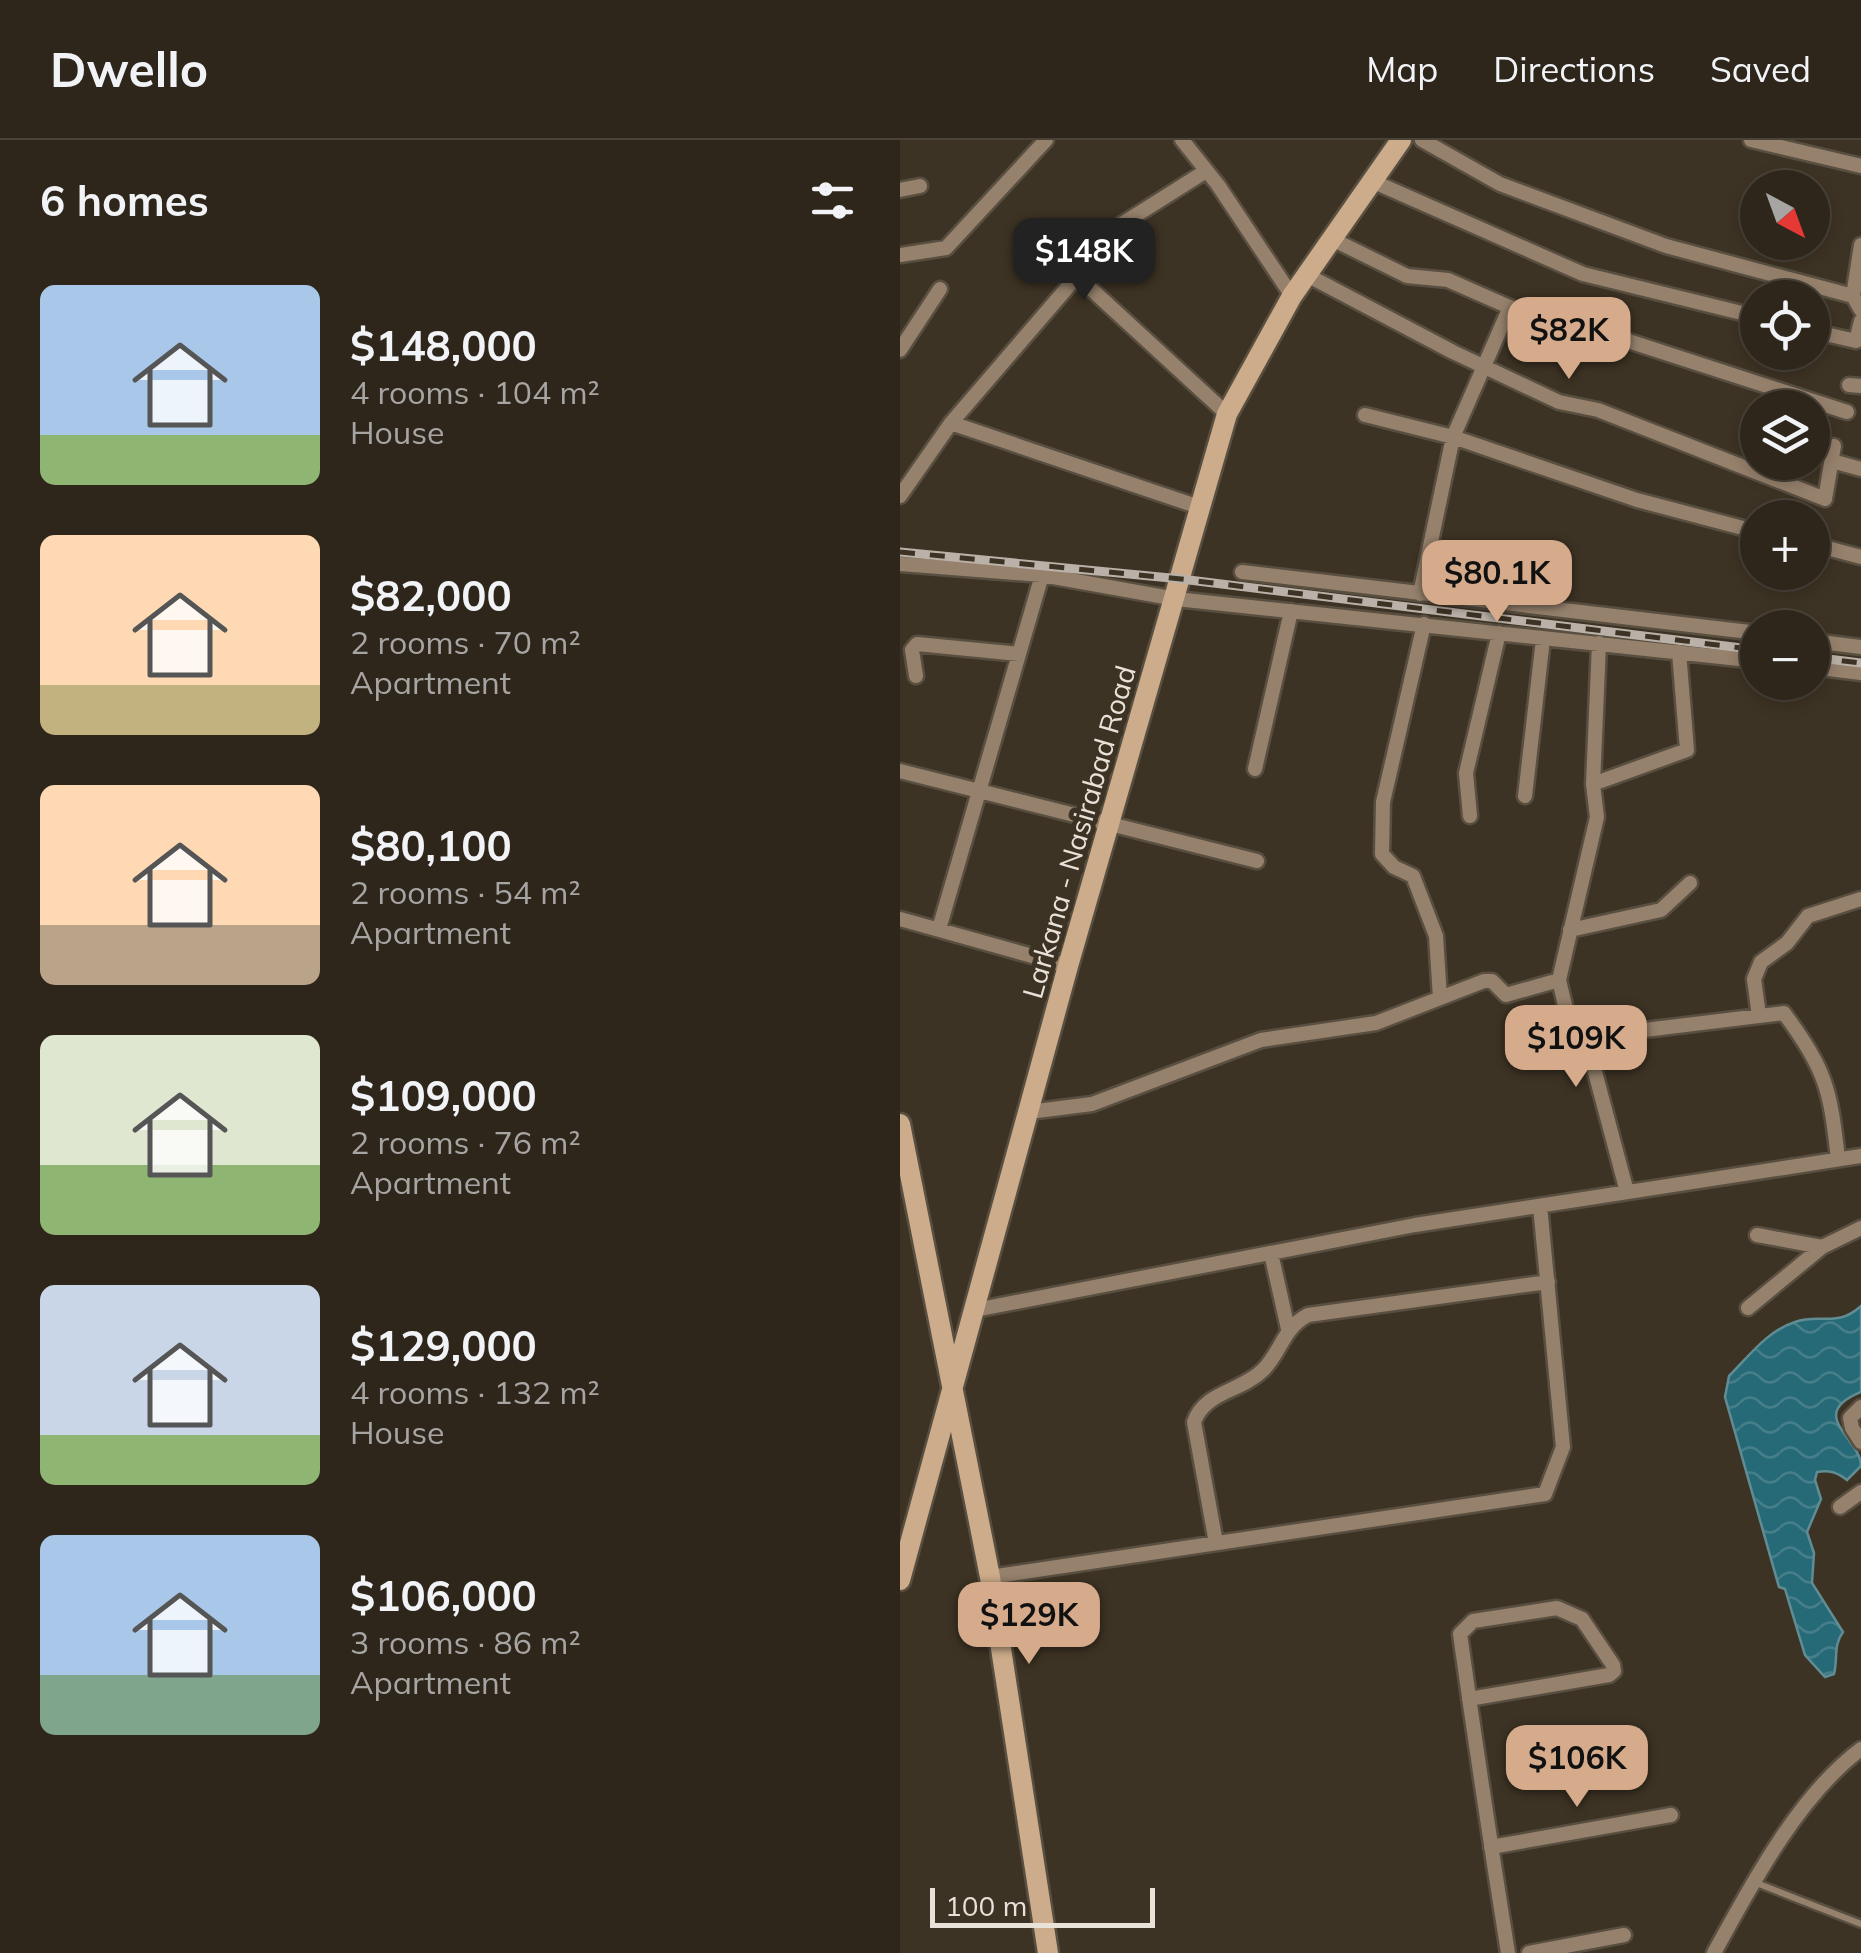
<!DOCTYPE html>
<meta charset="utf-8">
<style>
:root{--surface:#2e261b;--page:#362e24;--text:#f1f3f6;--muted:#a7a5a3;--line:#49433a;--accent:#d6ab8b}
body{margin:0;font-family:Mulish,sans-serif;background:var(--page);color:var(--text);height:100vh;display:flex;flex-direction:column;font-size:38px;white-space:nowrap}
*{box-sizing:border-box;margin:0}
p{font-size:32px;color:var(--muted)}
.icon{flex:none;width:55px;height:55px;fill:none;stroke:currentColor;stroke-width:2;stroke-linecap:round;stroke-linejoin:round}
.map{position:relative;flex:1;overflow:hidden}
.sheet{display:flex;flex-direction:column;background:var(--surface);width:900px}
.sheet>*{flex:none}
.needle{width:65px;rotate:139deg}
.tools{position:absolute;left:840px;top:30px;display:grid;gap:20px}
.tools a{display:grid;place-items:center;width:90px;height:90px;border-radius:50%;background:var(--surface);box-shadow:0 5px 15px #0003,0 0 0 2px var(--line);font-size:50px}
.scale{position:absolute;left:30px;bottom:25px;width:225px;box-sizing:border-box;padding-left:10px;border:5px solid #e9e2d9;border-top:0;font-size:28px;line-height:35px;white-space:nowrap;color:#e9e2d9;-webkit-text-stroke:8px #3d3324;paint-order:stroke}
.price{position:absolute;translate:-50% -85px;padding:0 22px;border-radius:20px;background:var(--accent);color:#111;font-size:32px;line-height:65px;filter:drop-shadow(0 2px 5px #0008)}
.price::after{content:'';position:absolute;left:50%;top:60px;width:30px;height:22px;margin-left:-15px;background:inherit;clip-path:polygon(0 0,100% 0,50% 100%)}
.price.on{background:#222;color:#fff}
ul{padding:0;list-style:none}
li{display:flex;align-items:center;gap:30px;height:250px;padding:0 40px}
li span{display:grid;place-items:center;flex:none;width:280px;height:200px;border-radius:15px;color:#555}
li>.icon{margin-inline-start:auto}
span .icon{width:120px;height:120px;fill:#fffc;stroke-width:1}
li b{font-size:42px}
h2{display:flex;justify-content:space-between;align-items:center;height:120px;padding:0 40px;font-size:42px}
header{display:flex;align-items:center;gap:60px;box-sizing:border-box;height:140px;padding:0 50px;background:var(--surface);border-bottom:2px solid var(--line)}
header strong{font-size:48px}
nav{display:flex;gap:55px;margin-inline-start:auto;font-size:35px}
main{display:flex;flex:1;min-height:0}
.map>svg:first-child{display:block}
.water{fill:url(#water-waves);stroke:#608d94;stroke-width:2.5}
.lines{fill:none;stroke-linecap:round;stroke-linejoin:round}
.lane-casing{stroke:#594f41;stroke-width:11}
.street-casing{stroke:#594f41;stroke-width:19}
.secondary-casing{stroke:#594f41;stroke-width:25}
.lane{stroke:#96816c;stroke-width:6}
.street{stroke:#96816c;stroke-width:14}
.secondary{stroke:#ccac8a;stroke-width:20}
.rail-casing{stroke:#bab2a8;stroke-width:9}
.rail{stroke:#3d3324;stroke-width:5;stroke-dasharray:15;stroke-linecap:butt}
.labels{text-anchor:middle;stroke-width:10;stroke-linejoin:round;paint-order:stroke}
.street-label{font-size:28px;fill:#e9e2d9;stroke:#3d3324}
</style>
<header>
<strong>Dwello</strong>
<nav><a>Map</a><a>Directions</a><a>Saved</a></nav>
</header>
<main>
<section class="sheet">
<h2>6 homes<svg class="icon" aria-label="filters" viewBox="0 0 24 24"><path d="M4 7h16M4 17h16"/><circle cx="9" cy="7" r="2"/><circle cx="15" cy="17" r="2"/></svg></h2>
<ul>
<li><span style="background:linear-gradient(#a9c7e8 75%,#8fb573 0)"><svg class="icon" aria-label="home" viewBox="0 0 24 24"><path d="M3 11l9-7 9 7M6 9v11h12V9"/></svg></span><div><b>$148,000</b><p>4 rooms · 104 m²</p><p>House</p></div></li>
<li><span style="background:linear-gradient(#ffd9b3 75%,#c2b280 0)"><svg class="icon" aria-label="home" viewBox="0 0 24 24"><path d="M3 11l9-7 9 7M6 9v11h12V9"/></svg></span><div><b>$82,000</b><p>2 rooms · 70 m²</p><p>Apartment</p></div></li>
<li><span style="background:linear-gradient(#ffd9b3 70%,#b9a48a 0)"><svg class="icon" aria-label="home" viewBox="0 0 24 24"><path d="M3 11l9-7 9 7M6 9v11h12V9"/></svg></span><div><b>$80,100</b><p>2 rooms · 54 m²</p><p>Apartment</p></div></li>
<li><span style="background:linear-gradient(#dfe7d0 65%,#8fb573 0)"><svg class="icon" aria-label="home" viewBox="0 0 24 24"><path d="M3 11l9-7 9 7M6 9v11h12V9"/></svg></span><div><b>$109,000</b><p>2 rooms · 76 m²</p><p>Apartment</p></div></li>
<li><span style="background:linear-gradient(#c9d6e8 75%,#8fb573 0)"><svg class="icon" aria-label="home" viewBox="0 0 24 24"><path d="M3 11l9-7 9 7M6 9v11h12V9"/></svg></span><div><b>$129,000</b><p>4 rooms · 132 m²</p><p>House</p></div></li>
<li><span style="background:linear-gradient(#a9c7e8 70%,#7fa58c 0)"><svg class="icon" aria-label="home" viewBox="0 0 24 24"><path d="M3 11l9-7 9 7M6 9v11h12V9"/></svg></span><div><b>$106,000</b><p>3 rooms · 86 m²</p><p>Apartment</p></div></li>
</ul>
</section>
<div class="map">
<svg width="961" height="1813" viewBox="0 0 961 1813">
<defs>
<pattern id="water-waves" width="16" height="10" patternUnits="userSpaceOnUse" patternTransform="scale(2.5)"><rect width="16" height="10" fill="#266977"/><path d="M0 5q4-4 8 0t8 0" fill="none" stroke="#467e8a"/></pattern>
</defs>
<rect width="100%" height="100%" fill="#3d3324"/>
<!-- water -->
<path class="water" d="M961,1166V1252C905,1275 961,1298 961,1326L947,1340C937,1332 929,1330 917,1332L915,1340L921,1359L907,1392L914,1413L912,1443L943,1492C933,1505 938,1519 934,1534L925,1537L905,1515L885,1449L879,1447L825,1257L829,1236C849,1216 867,1191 895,1182C920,1173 937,1188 961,1166Z"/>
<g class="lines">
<!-- lane casing -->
<g class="lane-casing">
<path id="lane" d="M854,1742L961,1784"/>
</g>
<!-- street casing -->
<g class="street-casing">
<path id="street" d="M282,0L318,45L392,156
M522,0L600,44L766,106L953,156L961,105
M851,0L961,26
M472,41L683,134L858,177
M0,50L20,46
M432,99L507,136L548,140L657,188L719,198L947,272
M0,115L46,108L146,0
M407,135L553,212L659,262L698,270L925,359L934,306
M178,137L327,274
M953,156L961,170
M912,191L956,201L961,181
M0,210L40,149
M949,245L961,246
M465,275L553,297L737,360L858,392
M51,283L299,367
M932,321L961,329
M0,356L51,283L222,84L306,31
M912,404L961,417
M0,424L142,435L276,459L858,521
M342,432L858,493
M520,454L553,297L610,167
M524,484L483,662L482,714L494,727L513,736L536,796L540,858
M912,501L961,507
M699,503L693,644L697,677L659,840L669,882L691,917L727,1052
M912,527L961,533
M16,536L12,510L17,504L119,514
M355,629L391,471
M0,631L357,721
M693,644L787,610L779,512
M625,656L643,499
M570,676L566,633L599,493
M0,779L168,826
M39,789L142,435
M670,790L761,770L790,743
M859,876L854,839L861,822L887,803L908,776L961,759
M691,917L720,893L884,873C927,932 930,949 938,1019
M129,972L192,964L361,900L476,883L584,841H592L606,855L659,840
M857,1095L922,1107
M371,1113L388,1189
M848,1168L922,1107L961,1088
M75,1170L515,1085L961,1016
M961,1267L950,1278L952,1288L961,1302
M940,1367L961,1352
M316,1403L294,1282C305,1251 341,1252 363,1230C381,1212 383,1188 408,1175L648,1142
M90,1437L645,1354L663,1307L640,1066
M569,1559L709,1535L714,1531L713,1525L682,1479L657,1468L573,1481L560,1494C575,1601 591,1707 608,1813
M591,1707L771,1675
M629,1813L724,1795
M814,1813C851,1745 899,1655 961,1609"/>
</g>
<!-- secondary casing -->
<g class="secondary-casing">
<path id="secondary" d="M0,984L90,1437L148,1813
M0,1440L168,826L327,274L392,156L501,0"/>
</g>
<!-- lane -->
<use href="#lane" class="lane"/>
<!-- street -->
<use href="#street" class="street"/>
<!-- secondary -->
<use href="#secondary" class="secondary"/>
<!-- rail casing -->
<g class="rail-casing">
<path id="rail" d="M0,412L281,439L858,510
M912,517L961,523"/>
</g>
<!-- rail -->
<use href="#rail" class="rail"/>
</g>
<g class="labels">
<!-- street labels -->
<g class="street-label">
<text transform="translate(179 692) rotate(-74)" y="10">Larkana - Nasirabad Road</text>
</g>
</g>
</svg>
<div class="tools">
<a><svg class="needle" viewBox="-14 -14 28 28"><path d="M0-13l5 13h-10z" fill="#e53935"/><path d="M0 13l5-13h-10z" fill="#a7a5a3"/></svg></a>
<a><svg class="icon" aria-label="locate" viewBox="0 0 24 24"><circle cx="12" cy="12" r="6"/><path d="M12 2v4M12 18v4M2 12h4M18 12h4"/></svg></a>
<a><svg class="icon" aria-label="layers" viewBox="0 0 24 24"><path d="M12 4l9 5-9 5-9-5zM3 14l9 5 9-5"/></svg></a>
<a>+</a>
<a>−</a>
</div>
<div class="scale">100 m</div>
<b class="price on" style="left:184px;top:163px">$148K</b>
<b class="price" style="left:669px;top:242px">$82K</b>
<b class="price" style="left:597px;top:485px">$80.1K</b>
<b class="price" style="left:676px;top:950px">$109K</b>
<b class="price" style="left:129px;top:1527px">$129K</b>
<b class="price" style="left:677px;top:1670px">$106K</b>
</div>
</main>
